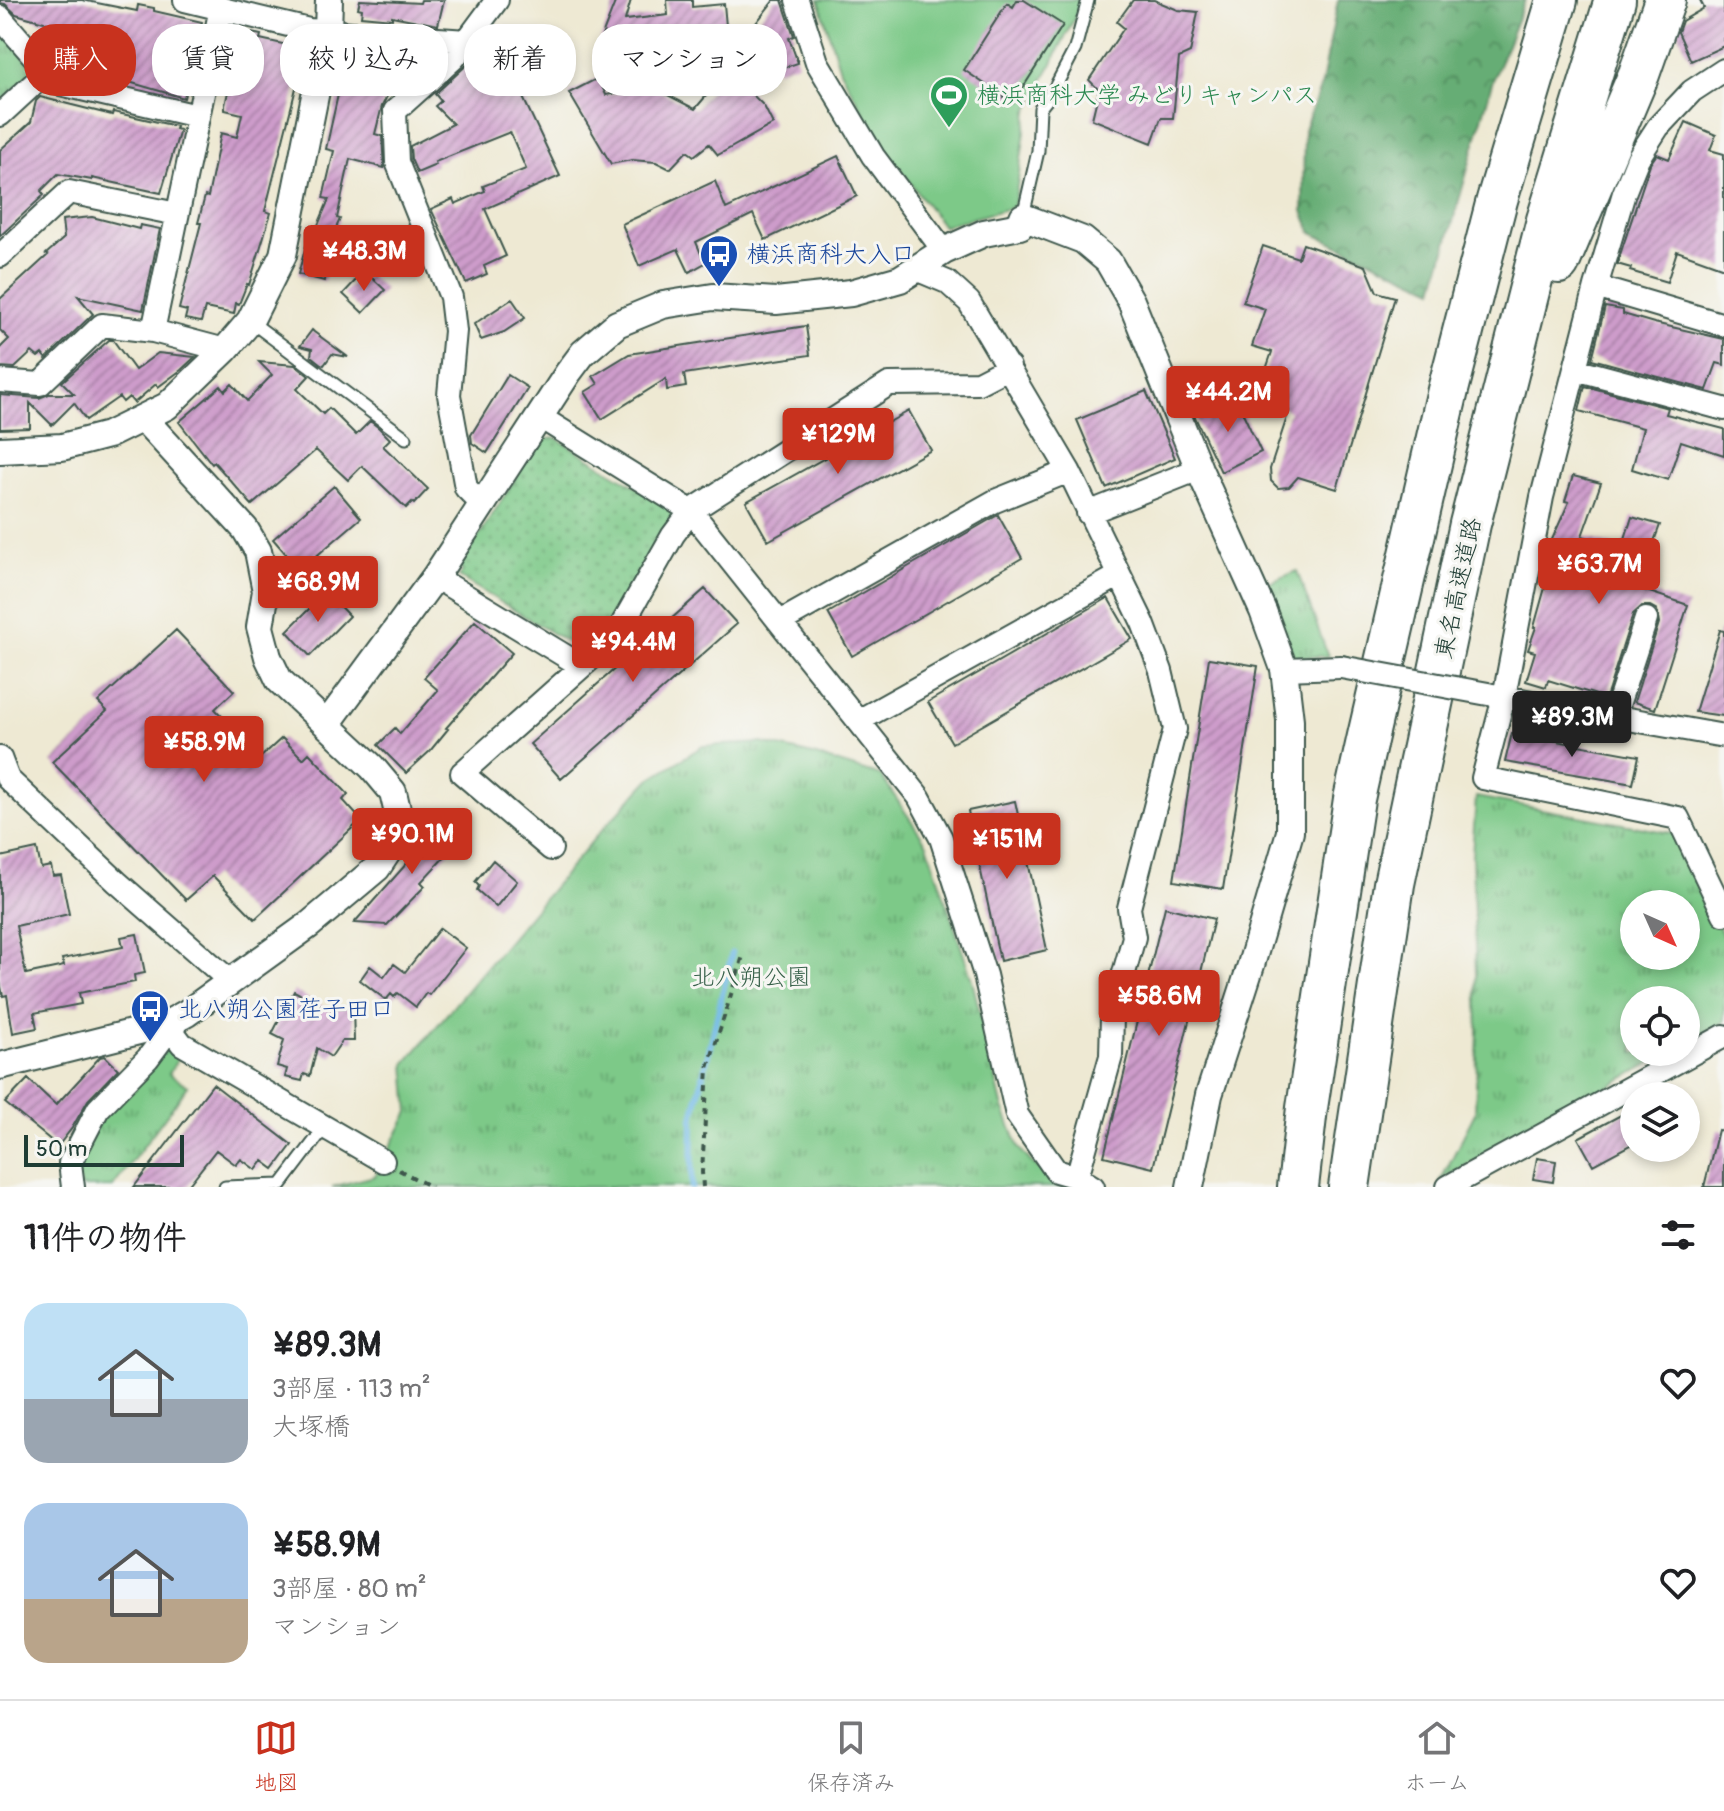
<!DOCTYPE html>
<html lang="ja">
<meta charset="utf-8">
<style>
:root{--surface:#fff;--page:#f2f2f2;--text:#202124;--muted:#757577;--line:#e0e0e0;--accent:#c8321e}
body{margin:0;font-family:Pangolin,"Klee One",sans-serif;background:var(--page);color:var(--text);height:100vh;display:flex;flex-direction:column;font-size:30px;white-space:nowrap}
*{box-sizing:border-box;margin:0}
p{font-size:26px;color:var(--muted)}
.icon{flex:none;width:44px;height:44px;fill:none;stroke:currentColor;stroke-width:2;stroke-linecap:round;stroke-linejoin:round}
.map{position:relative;height:1187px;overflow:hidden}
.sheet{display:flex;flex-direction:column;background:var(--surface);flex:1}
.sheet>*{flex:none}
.hud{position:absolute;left:24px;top:24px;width:800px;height:72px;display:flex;gap:16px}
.needle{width:52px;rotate:135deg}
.fabs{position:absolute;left:1620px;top:890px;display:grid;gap:16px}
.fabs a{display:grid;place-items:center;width:80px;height:80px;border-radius:50%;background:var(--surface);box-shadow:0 4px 12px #0003;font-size:40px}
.scale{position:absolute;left:24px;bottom:20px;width:160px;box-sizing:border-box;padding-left:8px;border:4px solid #1f3d34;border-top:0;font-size:22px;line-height:28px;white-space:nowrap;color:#1f3d34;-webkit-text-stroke:6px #f6f6f2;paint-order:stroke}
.price{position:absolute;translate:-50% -68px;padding:0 18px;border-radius:8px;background:var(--accent);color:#fff;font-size:26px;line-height:52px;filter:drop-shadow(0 2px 4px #0008)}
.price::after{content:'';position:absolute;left:50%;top:48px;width:24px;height:18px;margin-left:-12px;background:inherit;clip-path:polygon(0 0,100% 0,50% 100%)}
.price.current{background:#222;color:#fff}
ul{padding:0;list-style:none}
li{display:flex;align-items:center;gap:24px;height:200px;padding:0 24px}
li span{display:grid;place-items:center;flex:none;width:224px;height:160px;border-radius:24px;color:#555}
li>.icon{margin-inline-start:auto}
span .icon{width:96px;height:96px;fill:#fffc;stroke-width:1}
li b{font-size:34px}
h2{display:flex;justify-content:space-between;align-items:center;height:96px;padding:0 24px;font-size:34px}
.pill{padding:0 28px;border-radius:32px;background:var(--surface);box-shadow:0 4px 12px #0003;font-size:28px;line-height:72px}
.pill.current{background:var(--accent);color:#fff}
.dock{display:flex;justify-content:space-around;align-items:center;height:112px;border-top:2px solid var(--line);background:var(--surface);font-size:22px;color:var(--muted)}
.dock a{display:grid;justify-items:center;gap:4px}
.dock .current{color:var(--accent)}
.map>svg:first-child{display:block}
.grass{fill:url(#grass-dots);stroke:#4e835e;stroke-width:2}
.forest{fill:url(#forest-crowns);stroke:#427554;stroke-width:2}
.park{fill:url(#park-tufts);stroke:#4e835e;stroke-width:2;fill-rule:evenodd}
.pitch{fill:#7dc988;stroke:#4e835e;stroke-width:2}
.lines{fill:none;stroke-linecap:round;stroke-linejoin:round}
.stream{stroke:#6db8e6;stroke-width:6}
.building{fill:url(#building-hatch)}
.service-casing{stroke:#3e574c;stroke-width:15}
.minor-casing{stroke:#3e574c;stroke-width:26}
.tertiary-casing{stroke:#3e574c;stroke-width:30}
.motorway-casing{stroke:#3e574c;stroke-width:44}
.path{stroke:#3e574c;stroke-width:4;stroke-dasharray:6 6;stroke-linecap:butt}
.service{stroke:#fff;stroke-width:11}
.minor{stroke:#fff;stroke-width:22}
.tertiary{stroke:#fff;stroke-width:26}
.motorway{stroke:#fff;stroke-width:40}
.minor-bridge-casing{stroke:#3e574c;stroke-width:26;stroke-linecap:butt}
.minor-bridge{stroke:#fff;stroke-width:22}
.labels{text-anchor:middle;stroke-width:6;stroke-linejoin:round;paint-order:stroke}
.leisure-label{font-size:24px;fill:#27864d;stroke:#f6f6f2;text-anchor:start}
.transit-label{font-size:24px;fill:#164399;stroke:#f6f6f2;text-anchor:start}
.street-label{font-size:24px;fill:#1f3d34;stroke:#f6f6f2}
.park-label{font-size:24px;fill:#366049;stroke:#f6f6f2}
</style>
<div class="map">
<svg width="1724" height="1187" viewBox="0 0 1724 1187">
<defs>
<pattern id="grass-dots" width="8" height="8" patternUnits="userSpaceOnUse" patternTransform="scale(2)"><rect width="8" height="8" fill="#7dc988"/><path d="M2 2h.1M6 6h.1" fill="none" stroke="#66a470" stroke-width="1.8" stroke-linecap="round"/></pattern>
<pattern id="forest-crowns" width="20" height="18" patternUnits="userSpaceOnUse" patternTransform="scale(2)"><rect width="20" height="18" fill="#66ad74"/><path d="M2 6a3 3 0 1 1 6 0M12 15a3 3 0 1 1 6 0" fill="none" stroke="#538e60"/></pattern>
<pattern id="park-tufts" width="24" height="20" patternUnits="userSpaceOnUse" patternTransform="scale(2)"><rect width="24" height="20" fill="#7dc988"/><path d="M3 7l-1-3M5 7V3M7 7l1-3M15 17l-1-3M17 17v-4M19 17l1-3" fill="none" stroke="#66a470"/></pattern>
<pattern id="building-hatch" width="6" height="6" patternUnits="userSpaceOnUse" patternTransform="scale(2)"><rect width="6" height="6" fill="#ce9ccb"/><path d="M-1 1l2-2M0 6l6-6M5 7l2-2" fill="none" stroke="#a780a6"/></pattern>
</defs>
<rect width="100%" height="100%" fill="#f6f6f2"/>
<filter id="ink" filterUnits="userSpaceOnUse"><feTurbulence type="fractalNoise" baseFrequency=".0125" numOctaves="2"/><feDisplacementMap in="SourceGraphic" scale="16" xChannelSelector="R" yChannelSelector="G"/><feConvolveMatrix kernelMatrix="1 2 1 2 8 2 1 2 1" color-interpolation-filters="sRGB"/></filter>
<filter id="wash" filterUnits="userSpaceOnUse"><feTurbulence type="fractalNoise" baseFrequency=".006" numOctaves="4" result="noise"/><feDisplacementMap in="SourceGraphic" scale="32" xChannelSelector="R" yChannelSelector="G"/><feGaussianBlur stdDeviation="1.8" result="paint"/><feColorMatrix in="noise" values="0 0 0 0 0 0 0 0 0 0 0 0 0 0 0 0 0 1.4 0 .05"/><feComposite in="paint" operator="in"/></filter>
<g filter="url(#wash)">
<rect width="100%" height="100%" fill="#eee9d3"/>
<!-- grass -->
<path class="grass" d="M556,438L671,508V519L605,633L601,631L582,648H577L459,577L463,571L459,567L540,440Z"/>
<!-- forest -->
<path class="forest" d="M1338,0H1525L1492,83L1434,289L1312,233L1303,211L1304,130L1322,83Z"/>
<!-- park -->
<path class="park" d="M0,28L36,69L0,102Z
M1297,571L1328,656L1294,657L1264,585Z
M762,743L813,755L881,776L927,844L972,980L1002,1105L1019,1148L1031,1162L1063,1187H332L375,1176L409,1112L405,1064L599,833L650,779L703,746Z
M1476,797L1676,834L1724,938V1022L1686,1043V1000H1634V1052H1670L1441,1180L1475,1113L1478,1031L1472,856ZM1634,904H1686V956H1634Z
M166,1050H177L180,1055L169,1074L188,1086L113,1187H81L75,1166L103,1115Z"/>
<!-- pitch -->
<path class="pitch" d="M819,0H1079L1077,13L1028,111L1014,207L943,226L883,147L840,70Z"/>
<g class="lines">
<!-- stream -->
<path class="stream" d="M692,1187L693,1118L732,953"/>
</g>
<g id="blocks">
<!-- building -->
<path class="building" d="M0,0H82L137,11L138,5L154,8V11L202,22L184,98L122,80L123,77L95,70L96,67L89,65V62L52,52L58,26L16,14L5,4L0,3Z
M360,0L420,3L421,0H444L438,25L392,16V19L361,16L362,9L358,8Z
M616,0H631L625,20L668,15L667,0H692V7L724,4L727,37L709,39L711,63L644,70L596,51Z
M774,0H782L794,36L789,38L798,63L777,70L767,38L758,42L753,27Z
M1017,0H1024L1063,25L1013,103L964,70L1007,3L1013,7Z
M1133,0H1154L1178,10L1198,12L1190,53L1179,58L1173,118H1161L1152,143L1092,119L1099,90L1089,80L1124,28L1117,22Z
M1700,0H1724V46L1691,61L1678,32L1682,21L1704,8Z
M242,31L261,35L260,39L301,48L300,55L307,56L303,73L300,72L265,211L271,213L249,285L247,284L239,304L236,303L234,314L205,308L201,322L185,319L187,311L179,309L201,223H198L205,196L208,197L221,133L237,137L242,114L225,110V105Z
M493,41L533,82L520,91L560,176L485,209L506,256L484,266L487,274L466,283L431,209L453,199L455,204L485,191L483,186L526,169L510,132L435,162L436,165L417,173L411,159L410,146L453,124L435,106L441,101L435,94Z
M351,49L402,67L382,106L375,134L382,136L384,168L350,159L337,218L340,219L326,251L332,253L324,281L298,274L306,246L309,247L329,199L323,198L334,151L326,149L341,81L335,79L338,62L348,64Z
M419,52L437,55L415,74L406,64Z
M723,76L745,87L764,106L773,124L718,155L709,144L694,156L687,151L670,169L656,162L632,160L611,164L569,93L598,78L606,95L654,88L695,109Z
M40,97L112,115L113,112L176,126L175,129L180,130L161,193L92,178V180L58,174L41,191L44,195L0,236V150L31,122L36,101Z
M1686,122L1716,135L1710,150L1724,154V268L1677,251L1667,282L1630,271L1631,268L1617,264L1650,164L1657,154L1669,159Z
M838,156L857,196L765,240L753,214L696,242L705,263L689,272L678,249L639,266L622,224L715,181L726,209Z
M92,217L139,229L140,225L160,229L143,310L78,296L93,314L46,359L42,354L38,357L32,352L15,368L0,367V348L9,339L0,330V299L48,255L46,254L64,238L62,220Z
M1303,244L1366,266L1377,292L1395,297L1337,489L1298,477L1289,487L1278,488L1271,481L1270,469L1289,411L1275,401L1268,383L1262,381L1272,352L1252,346L1265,309L1243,302L1263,246L1298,258Z
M368,274L385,290L363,313L343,294L357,279L361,283Z
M512,299L525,318L504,332L481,340L474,324Z
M1605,307L1623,310V314L1654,323L1724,339V365L1717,363L1707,390L1592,359Z
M806,326L810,355L684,374L686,387L667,390L666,379L602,419L585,392L598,384L593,376L629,354Z
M312,330L314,332L348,357L332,354L324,365L321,364L311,356L312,349L300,346Z
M109,340H113L135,370L158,353L195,357L181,370L158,387L156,384L134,403L129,397L123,402L119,397L86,420L74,403L52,425L30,403V428L0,429V395L39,398L49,394H74L62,382Z
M259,362L295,365L309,376L297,389L323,414L329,408L356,435L370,421L379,428L390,439L383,446L428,489L414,504L412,502L406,508L362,466L348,480L316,450L252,505L214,462L212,464L179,422L221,386L225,391L232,384L247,401L272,375Z
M508,375L528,388L487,453L472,443L471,435Z
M1585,386L1668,408L1666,414L1724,429V455L1681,441L1668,480L1632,469L1643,428L1579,411Z
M1146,391L1175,458L1106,488L1077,420Z
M1235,396L1261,452L1221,472L1194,415Z
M909,411L931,450L768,541L746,502Z
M1573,476L1601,483L1582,536L1622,548L1632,517L1660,525L1637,588L1688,605L1655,709L1634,702L1659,623L1657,610L1650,606H1642L1633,614L1606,698L1548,680L1546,687L1526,681L1535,652L1528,650L1536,627H1534L1546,584L1560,548L1550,544L1569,502L1565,501Z
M334,486L361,518L300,570L273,539Z
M998,515L1022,558L852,656L828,613Z
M705,589L737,624L561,779L530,744Z
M326,592L349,616L310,656L287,631Z
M1108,598L1132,639L952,743L928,702Z
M475,621L512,653L446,728L448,729L430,751L406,773L378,745L395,728L400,734L438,690L424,678Z
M176,630L234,691L215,709L261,757L282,738L303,759L309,753L348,794L343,800L361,820L255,919L213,876L186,900L52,762L107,711L98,702Z
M1720,630L1724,631V716L1695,712Z
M1209,658L1258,666L1223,889L1174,881Z
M1512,733L1639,756L1633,784L1505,762Z
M1015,801L1047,950L1000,961L968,811Z
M445,818L463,837L421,882L425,886L387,925L354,923L432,835L430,832Z
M37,849L41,868L51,866L53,876L61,875L69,914L16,926L26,974L64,966L62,959L123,947L121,937L137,934L145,973L134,975L135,982L79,993L81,1004L34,1013L37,1028L13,1033L7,995L3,996L0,982V857Z
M493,860L517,881L496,907L477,890L479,886L475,882Z
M1165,907L1214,919L1153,1168L1104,1156Z
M440,928L466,948L429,995L426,993L416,1007L398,993L394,997L391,994L386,1000L360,980L370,966L384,977L394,964L405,972Z
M294,991L328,1009L353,1007L354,1041H342L331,1057L317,1048L310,1076L304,1074L302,1081L285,1077L287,1069L277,1066L284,1040L272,1034Z
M105,1056L118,1069L88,1100L72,1128L58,1146L5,1103L28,1079L56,1105L100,1057Z
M213,1084L292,1145L274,1169L263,1161L256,1170L241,1159L236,1165L216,1150L187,1187H134Z
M1634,1108V1143L1593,1165L1578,1138Z
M1718,1130L1724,1131V1187H1704Z
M1537,1158L1556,1161L1553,1182L1533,1179Z"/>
</g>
</g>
<g filter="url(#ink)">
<use href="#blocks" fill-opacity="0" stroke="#3e574c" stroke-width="2"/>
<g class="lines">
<!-- service casing -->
<g class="service-casing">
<path id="service" d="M1023,216L1038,151L1040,108L1052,93L1075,49L1088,0
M250,321L406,438
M225,1187L281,1185L325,1127"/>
</g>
<!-- minor casing -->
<g class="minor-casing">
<path id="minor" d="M185,0L309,30L467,41
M797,0L817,62L873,156L944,251
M0,17L45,69L39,79L0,115
M1724,70L1692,91L1658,127L1638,158L1624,193L1596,287L1542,497L1504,697L1483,778L1678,818L1724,914
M39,79L197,116
M0,256L69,192L177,214
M916,269L947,282L969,302L1069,471L1143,623L1161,671L1175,729L1129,908L1134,937L1112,1016L1111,1056L1077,1177L1093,1187
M1596,287L1724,325
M153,331L221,8
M1575,369L1724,409
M0,381L40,384L102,325L153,331L225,350
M540,417L691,511L919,797L941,838L985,975L1017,1115L1056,1171L1077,1177
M483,505L466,488L449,395L455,331L451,297L397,162L395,111L454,58L497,0
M1088,513L1199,469
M435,577L580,665
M780,622L995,501L1069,471
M1284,669L1341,667
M1493,695L1724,736
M1614,717L1646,619
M860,720L1118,576
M0,758L8,779L117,882L230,981
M551,849L462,773L615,637L673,535L691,511L889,384L978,383L1009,367
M167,1024L182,1044L383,1161
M73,1187L70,1163L98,1109L148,1058L171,1027
M1448,1187L1724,1036"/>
</g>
<!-- tertiary casing -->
<g class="tertiary-casing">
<path id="tertiary" d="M0,450L62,447L108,435L167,406L225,350L250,321L283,255L328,31L329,0
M327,724L435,577L568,373L583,353L617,324L663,305L713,297L776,301L851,293L900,279L944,251L984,233L1020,226L1023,217L1083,240L1108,261L1131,301L1199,469L1263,611L1284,669L1290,720V832L1251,965L1209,1095L1190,1187
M0,1066L167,1024L187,1013L309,925L377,868L393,844L399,818L393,792L372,767L279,680L268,657L260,627L266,591L258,551L245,529L143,418"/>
</g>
<!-- motorway casing -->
<g class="motorway-casing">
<path id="motorway" d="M1559,263L1639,74L1665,0
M1298,1187L1307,1108L1354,799L1368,736L1448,390L1497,200L1557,0
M1349,1187L1394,884L1470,524L1547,220L1615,0"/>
</g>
<!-- path -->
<path class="path" d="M399,1170L431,1187
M703,1187L702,1172L708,1068L743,956"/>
<!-- service -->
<use href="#service" class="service"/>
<!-- minor -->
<use href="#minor" class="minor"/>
<!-- tertiary -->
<use href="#tertiary" class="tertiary"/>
<!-- motorway -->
<use href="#motorway" class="motorway"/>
<!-- minor-bridge casing -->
<g class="minor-bridge-casing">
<path id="minor-bridge" d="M1341,667L1488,694"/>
</g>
<!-- minor-bridge -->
<use href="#minor-bridge" class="minor-bridge"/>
</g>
</g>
<!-- icons -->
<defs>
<g id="stadium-pin" transform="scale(2)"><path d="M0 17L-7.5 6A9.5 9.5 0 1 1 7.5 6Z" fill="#2e9e5b" stroke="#f6f6f2"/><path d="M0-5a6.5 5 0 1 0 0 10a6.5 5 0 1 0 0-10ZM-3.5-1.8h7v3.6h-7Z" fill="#fff"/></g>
<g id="bus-pin" transform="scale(2)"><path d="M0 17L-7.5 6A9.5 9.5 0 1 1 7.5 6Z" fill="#1a4fb4" stroke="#f6f6f2"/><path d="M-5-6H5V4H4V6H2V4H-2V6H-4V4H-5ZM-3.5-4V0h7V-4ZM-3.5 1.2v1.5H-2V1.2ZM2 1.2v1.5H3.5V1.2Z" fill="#fff"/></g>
</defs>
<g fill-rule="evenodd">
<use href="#stadium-pin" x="949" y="95"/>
<use href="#bus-pin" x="719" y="254"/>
<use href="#bus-pin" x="150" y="1009"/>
</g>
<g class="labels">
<!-- leisure labels -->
<g class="leisure-label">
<text x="977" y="103">横浜商科大学 みどりキャンパス</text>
</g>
<!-- transit labels -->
<g class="transit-label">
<text x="747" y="262">横浜商科大入口</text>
<text x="178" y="1017">北八朔公園荏子田口</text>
</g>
<!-- street labels -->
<g class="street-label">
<text transform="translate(1458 588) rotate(-78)" y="8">東名高速道路</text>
</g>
<!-- park labels -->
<g class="park-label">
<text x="751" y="985">北八朔公園</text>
</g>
</g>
</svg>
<div class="fabs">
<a><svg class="needle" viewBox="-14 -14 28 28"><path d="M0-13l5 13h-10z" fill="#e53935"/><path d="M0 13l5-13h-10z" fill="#757577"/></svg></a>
<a><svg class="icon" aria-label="locate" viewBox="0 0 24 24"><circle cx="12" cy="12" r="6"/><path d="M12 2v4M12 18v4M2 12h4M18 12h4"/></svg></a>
<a><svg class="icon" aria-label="layers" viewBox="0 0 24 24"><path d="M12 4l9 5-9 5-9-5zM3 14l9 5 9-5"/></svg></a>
</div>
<div class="scale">50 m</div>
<b class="price" style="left:364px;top:293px">¥48.3M</b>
<b class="price" style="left:1228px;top:434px">¥44.2M</b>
<b class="price" style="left:838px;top:476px">¥129M</b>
<b class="price" style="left:1599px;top:606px">¥63.7M</b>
<b class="price" style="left:318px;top:624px">¥68.9M</b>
<b class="price" style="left:633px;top:684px">¥94.4M</b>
<b class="price current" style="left:1572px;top:759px">¥89.3M</b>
<b class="price" style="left:204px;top:784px">¥58.9M</b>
<b class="price" style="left:412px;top:876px">¥90.1M</b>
<b class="price" style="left:1007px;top:881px">¥151M</b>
<b class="price" style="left:1159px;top:1038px">¥58.6M</b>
<div class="hud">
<a class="pill current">購入</a>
<a class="pill">賃貸</a>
<a class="pill">絞り込み</a>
<a class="pill">新着</a>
<a class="pill">マンション</a>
</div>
</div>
<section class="sheet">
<h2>11件の物件<svg class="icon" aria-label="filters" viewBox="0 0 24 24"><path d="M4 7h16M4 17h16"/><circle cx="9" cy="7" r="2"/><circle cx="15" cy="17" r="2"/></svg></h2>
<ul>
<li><span style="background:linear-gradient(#bfe0f5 60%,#9aa5b1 0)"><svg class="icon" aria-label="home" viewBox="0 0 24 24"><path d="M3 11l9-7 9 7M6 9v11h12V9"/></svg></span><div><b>¥89.3M</b><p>3部屋 · 113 m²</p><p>大塚橋</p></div><svg class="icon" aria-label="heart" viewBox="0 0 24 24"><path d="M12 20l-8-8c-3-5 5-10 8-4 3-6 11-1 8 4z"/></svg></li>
<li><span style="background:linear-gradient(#a9c7e8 60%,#b9a48a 0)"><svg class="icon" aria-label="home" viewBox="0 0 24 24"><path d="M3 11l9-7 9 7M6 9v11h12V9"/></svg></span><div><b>¥58.9M</b><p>3部屋 · 80 m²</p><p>マンション</p></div><svg class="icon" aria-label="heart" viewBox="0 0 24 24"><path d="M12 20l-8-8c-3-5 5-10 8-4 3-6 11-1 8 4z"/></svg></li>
</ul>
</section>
<nav class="dock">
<a class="current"><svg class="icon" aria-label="map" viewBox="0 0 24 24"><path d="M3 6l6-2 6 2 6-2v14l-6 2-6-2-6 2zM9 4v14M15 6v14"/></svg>地図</a>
<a><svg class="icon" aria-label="saved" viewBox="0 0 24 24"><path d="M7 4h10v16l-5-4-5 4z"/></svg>保存済み</a>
<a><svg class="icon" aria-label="home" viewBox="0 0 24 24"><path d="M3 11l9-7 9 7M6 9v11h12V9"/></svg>ホーム</a>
</nav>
